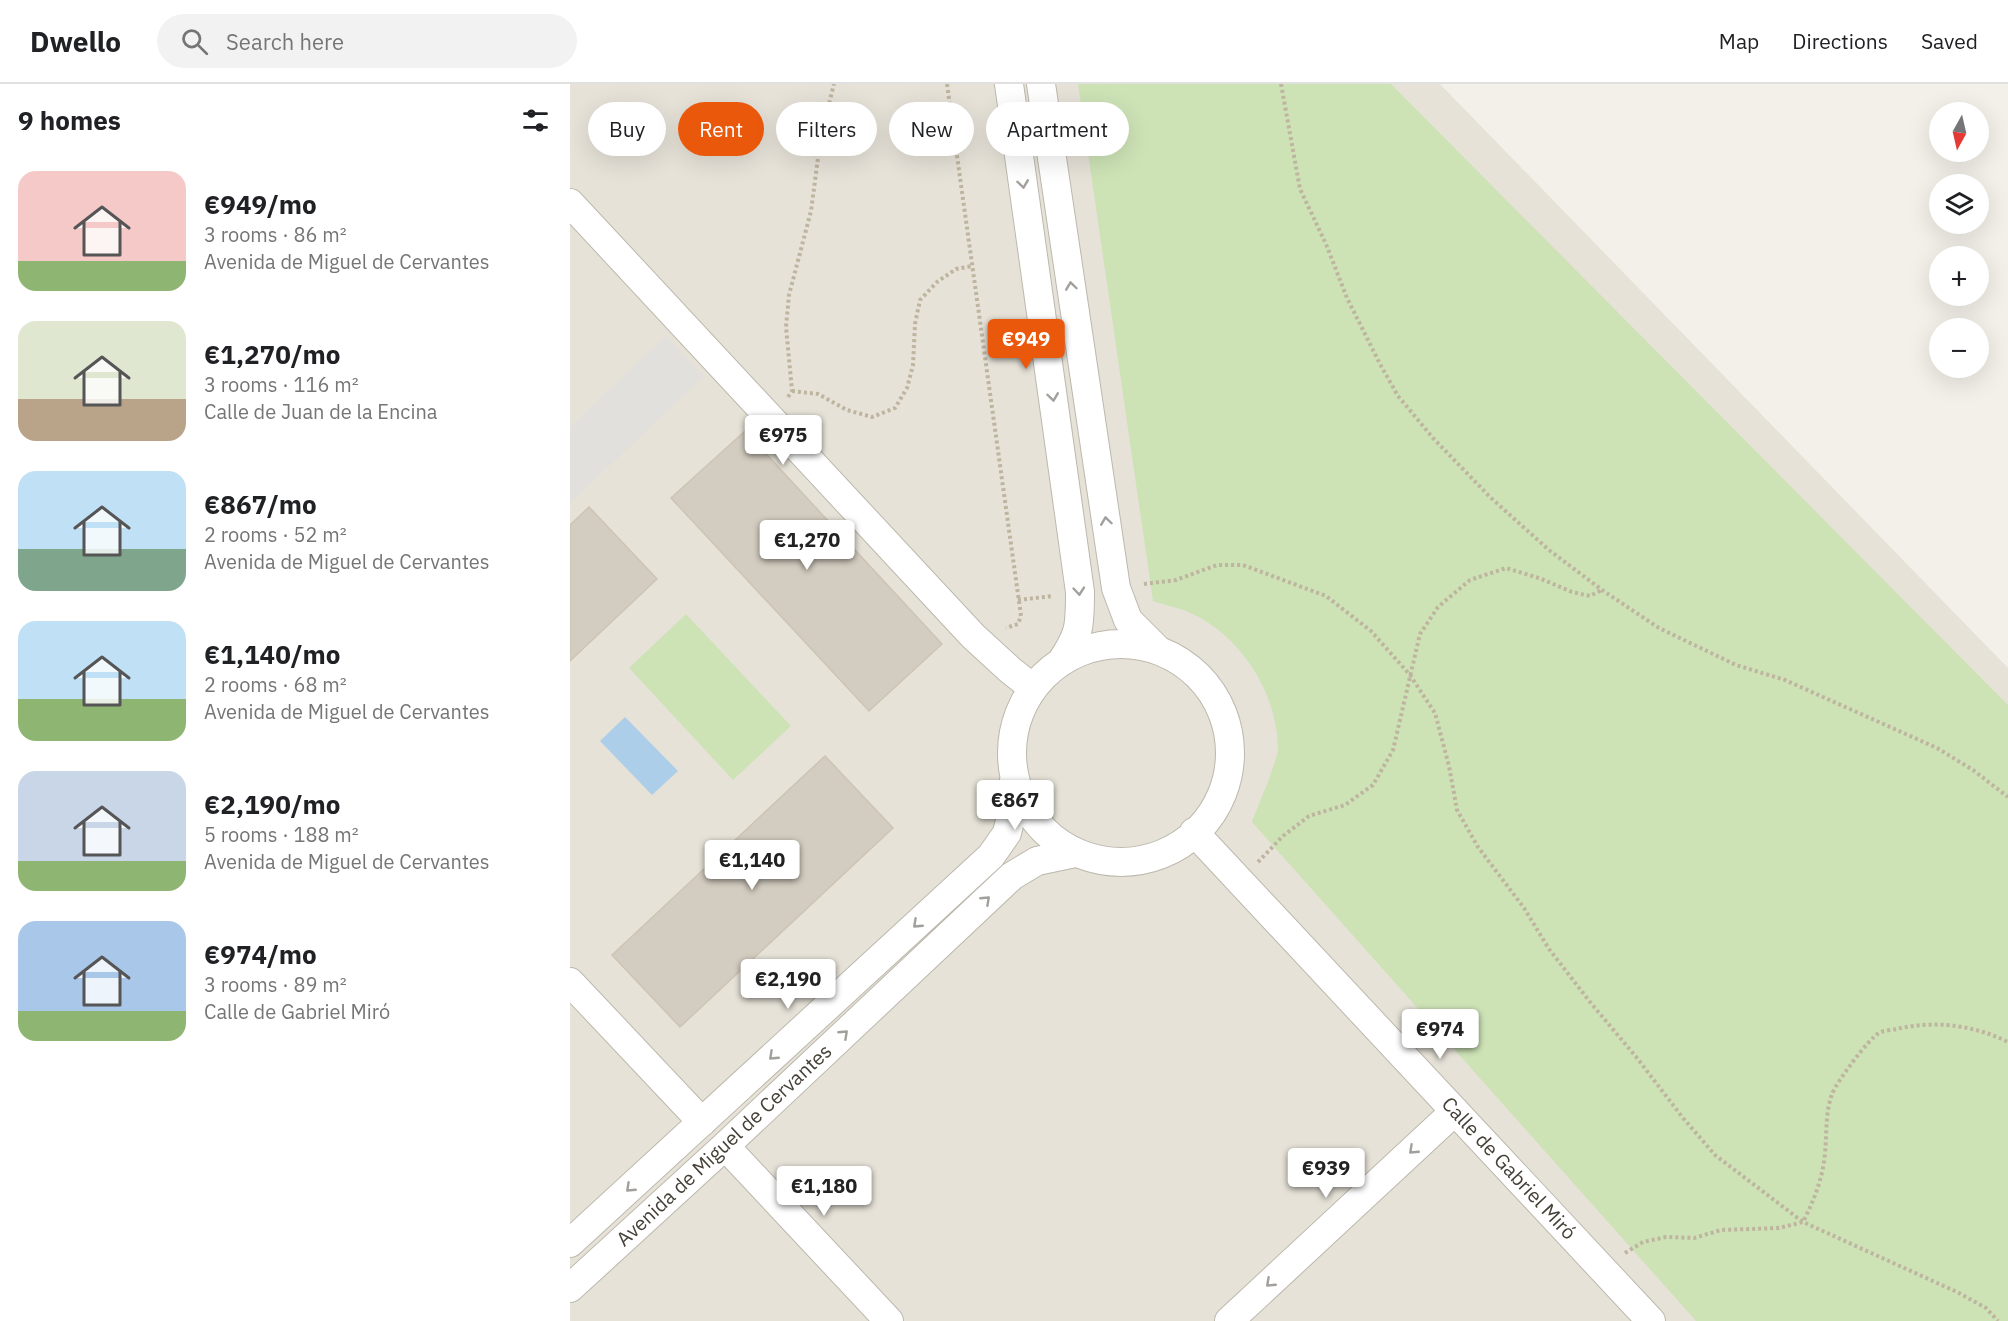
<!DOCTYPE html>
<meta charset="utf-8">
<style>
:root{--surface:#fff;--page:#f2f2f2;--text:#202124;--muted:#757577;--line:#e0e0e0;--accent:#ea580c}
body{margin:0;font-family:"IBM Plex Sans",sans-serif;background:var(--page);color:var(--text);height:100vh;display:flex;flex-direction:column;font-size:22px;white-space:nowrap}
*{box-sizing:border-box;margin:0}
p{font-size:20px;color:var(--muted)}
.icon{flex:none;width:33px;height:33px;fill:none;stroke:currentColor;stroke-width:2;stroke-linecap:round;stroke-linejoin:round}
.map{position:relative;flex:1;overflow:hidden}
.drawer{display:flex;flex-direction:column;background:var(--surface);width:570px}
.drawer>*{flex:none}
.top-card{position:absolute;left:18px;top:18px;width:570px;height:54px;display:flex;gap:12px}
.needle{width:39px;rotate:188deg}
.buttons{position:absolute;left:1359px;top:18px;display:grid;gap:12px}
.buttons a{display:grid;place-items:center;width:60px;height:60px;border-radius:50%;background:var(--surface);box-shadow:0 6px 24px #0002;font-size:30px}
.price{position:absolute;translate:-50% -51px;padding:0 14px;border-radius:6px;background:#fff;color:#222;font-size:20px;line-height:39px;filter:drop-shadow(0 2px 3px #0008)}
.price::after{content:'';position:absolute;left:50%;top:36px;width:18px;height:14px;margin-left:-9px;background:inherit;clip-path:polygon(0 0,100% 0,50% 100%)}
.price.current{background:var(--accent);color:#fff}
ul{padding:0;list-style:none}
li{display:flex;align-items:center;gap:18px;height:150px;padding:0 18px}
li span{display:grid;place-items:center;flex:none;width:168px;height:120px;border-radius:18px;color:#555}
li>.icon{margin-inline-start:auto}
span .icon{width:72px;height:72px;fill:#fffc;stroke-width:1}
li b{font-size:26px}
h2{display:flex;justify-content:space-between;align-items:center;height:72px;padding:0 18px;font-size:26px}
.chip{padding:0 21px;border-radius:27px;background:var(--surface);box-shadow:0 6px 24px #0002;font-size:21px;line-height:54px}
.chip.current{background:var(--accent);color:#fff}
header{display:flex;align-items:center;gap:36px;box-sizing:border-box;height:84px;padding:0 30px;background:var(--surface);border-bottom:2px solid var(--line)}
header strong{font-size:28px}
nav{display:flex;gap:33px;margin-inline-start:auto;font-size:21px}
.search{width:420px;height:54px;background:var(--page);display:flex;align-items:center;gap:15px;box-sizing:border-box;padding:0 21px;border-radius:33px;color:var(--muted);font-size:22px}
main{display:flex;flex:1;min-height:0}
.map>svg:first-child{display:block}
.residential{fill:#e6e2d8}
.green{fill:#cde3b6}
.parking{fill:#e2e0dd}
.water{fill:#accee9}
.building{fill:#d3ccc0;stroke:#cdc4b3;stroke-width:1.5}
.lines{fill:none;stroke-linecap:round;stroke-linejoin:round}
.street-casing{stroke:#bdb8ac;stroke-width:30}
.path{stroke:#beb49f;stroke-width:4;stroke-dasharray:3 3;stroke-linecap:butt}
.street{stroke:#fff;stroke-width:28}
.oneway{stroke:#a2a09c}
.labels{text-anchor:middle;stroke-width:4.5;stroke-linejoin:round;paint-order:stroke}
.street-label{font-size:20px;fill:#464138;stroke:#fff}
</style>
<header>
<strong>Dwello</strong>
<div class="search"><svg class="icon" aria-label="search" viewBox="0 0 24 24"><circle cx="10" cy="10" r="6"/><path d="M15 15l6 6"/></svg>Search here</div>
<nav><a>Map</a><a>Directions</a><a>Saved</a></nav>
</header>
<main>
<section class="drawer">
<h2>9 homes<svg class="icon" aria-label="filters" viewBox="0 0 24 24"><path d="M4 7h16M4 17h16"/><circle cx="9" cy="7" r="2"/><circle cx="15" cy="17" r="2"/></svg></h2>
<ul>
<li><span style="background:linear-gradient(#f6c9c9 75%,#8fb573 0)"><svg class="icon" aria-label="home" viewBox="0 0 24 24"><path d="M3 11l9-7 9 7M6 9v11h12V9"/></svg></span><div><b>€949/mo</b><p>3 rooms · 86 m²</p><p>Avenida de Miguel de Cervantes</p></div></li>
<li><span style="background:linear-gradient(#dfe7d0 65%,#b9a48a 0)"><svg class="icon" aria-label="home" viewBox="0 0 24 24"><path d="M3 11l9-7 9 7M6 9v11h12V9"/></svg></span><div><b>€1,270/mo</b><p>3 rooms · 116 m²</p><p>Calle de Juan de la Encina</p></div></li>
<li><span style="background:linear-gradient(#bfe0f5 65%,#7fa58c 0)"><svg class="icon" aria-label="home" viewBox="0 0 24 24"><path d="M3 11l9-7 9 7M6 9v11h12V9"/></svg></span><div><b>€867/mo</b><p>2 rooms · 52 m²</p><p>Avenida de Miguel de Cervantes</p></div></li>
<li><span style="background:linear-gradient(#bfe0f5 65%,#8fb573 0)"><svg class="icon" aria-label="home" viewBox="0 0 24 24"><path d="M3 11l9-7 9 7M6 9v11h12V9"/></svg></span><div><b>€1,140/mo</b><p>2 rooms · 68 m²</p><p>Avenida de Miguel de Cervantes</p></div></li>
<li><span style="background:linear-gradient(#c9d6e8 75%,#8fb573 0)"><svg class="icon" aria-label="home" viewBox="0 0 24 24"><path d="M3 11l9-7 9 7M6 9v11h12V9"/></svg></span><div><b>€2,190/mo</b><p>5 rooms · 188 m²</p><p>Avenida de Miguel de Cervantes</p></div></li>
<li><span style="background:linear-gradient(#a9c7e8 75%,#8fb573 0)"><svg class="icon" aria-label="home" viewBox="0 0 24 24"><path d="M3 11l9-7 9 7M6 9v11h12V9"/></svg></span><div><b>€974/mo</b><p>3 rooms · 89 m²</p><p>Calle de Gabriel Miró</p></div></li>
</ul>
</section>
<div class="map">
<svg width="1438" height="1237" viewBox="0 0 1438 1237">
<rect width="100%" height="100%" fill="#f3f0e9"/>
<!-- residential -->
<path class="residential" d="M0,0H870L1438,584V1237H0Z"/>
<!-- green -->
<path class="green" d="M508,0H821L1438,621V1237H1126L682,738C687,724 708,676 708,664C707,608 670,550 618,528C607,523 594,521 583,517Z
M116,530L221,642L163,696L59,584Z"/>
<!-- parking -->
<path class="parking" d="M96,252L134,292L0,419V343Z"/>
<!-- water -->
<path class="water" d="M55,633L108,687L82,711L30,657Z"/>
<!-- building -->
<path class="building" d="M175,347L372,560L299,627L101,414Z
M19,423L87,495L0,577V441Z
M255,672L323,744L110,943L42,871Z"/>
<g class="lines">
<!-- street casing -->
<g class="street-casing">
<path id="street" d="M439,0L510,508C510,542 510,550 491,578
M471,0L546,504L558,536L586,564
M0,119L403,552L440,586L463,604
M442 669a109 109 0 1 1 218 0a109 109 0 1 1-218 0Z
M624,748L1081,1237
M0,898L132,1038
M155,1062L319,1237
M0,1159L421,772L437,749L444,719V696
M0,1204L155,1062L442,792L467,777L505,769
M659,1237L885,1027"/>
</g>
<!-- path -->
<path class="path" d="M377,0L451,532L448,540L436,544
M711,0L730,105L756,160L777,214L810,280L828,312L863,354L920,413L979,466L1032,506L1089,544L1166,581L1215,596L1367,664L1403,686L1438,713
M222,307L248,310L277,326L302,333L325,324L337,304L343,281L345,240L350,216L367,198L386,185L402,182
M218,313L222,307L216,243L219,211L241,127L251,51L264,0
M574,500L606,496L647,481H673L756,512L801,547L840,591L865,629L879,682L887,726L908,763L954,824L979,865L1020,918L1067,974L1113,1034L1145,1071L1233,1138L1387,1208L1416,1224L1428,1237
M448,516L483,512
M688,778L713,752L739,732L775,721L803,701L823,666L850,550L868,523L900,496L936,484L969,494L1002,508L1020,512L1032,506
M1055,1169L1073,1158L1096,1153L1124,1154L1151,1146L1209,1144L1233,1138C1244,1116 1253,1094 1255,1069C1257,1049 1255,1030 1262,1010C1266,999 1299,954 1309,949C1314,946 1322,946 1327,945C1364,936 1404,941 1438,958"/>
<!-- street -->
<use href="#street" class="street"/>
</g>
<!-- one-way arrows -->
<defs><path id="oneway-chevron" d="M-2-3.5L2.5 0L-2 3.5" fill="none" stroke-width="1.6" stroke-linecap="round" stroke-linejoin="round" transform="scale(1.5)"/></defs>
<g class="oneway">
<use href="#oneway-chevron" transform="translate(453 100) rotate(82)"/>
<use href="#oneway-chevron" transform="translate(501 202) rotate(-98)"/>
<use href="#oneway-chevron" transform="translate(483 313) rotate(82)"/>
<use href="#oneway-chevron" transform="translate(536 437) rotate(-98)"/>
<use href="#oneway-chevron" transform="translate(509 507) rotate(85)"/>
<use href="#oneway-chevron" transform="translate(416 816) rotate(-43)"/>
<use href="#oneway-chevron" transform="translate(347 840) rotate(137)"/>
<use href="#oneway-chevron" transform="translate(274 950) rotate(-43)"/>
<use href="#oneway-chevron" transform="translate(203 972) rotate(137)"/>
<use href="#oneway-chevron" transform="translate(843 1066) rotate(137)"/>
<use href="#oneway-chevron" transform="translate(60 1104) rotate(137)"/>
<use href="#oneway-chevron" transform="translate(700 1199) rotate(137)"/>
</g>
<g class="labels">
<!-- street labels -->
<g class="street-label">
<text transform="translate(154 1061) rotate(-43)" y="7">Avenida de Miguel de Cervantes</text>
<text transform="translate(939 1084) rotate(47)" y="7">Calle de Gabriel Miró</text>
</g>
</g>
</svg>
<div class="buttons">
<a><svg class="needle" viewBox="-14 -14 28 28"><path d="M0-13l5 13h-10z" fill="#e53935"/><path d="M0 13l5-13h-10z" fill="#757577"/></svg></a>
<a><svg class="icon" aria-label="layers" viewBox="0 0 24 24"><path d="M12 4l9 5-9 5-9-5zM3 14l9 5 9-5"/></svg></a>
<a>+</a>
<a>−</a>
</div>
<b class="price current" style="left:456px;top:286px">€949</b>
<b class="price" style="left:213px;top:382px">€975</b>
<b class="price" style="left:237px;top:487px">€1,270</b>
<b class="price" style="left:445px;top:747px">€867</b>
<b class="price" style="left:182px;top:807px">€1,140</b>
<b class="price" style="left:218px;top:926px">€2,190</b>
<b class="price" style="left:870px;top:976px">€974</b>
<b class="price" style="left:756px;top:1115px">€939</b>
<b class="price" style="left:254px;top:1133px">€1,180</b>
<div class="top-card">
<a class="chip">Buy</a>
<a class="chip current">Rent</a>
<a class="chip">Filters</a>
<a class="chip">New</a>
<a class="chip">Apartment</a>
</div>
</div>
</main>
